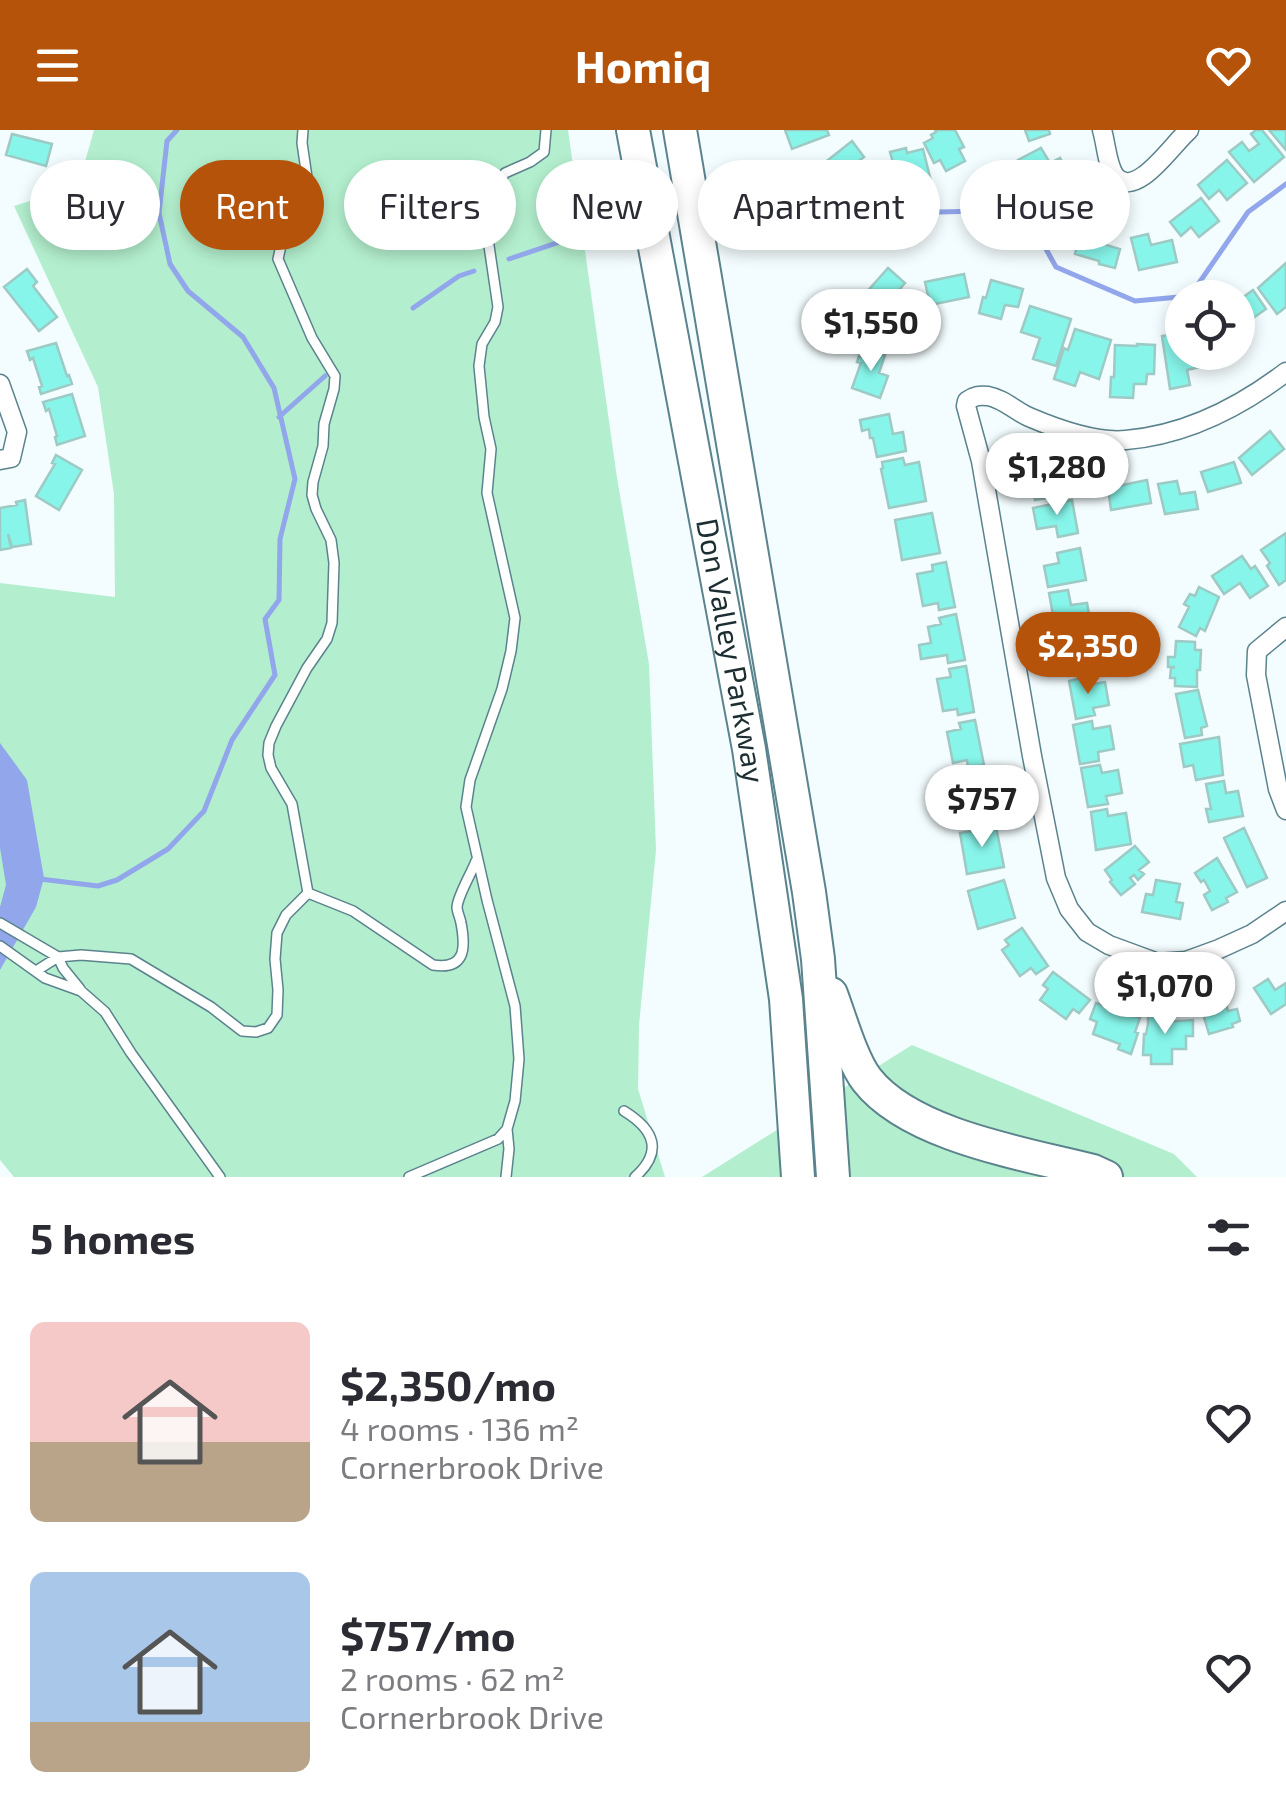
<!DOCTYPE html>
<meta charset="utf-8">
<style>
:root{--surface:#fff;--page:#f2f2f3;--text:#2b2b33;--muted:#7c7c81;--accent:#b45309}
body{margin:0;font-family:"Exo 2",sans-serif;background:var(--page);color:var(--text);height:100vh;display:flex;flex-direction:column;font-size:38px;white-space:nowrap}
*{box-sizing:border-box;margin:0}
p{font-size:32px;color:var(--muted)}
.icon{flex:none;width:55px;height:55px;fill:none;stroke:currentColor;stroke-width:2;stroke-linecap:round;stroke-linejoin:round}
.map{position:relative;height:1047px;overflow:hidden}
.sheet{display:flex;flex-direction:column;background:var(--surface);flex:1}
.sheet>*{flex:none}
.guide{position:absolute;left:30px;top:30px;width:1228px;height:90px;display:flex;gap:20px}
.buttons{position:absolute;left:1165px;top:150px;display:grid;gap:20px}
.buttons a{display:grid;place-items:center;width:90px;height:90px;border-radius:50%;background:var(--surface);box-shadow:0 5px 15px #0003;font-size:50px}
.price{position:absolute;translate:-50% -85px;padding:0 22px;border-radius:35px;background:#fff;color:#222;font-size:32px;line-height:65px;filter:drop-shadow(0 2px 5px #0008)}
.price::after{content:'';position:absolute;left:50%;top:60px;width:30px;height:22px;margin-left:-15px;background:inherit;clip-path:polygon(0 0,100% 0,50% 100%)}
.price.selected{background:var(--accent);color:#fff}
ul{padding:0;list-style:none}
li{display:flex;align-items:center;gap:30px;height:250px;padding:0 30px}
li span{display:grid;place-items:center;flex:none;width:280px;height:200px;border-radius:15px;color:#555}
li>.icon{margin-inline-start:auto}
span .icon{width:120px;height:120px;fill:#fffc;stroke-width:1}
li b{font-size:42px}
h2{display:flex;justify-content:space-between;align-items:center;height:120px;padding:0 30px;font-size:42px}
.pill{padding:0 35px;border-radius:45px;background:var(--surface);box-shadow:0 5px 15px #0003;font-size:35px;line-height:90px}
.pill.selected{background:var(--accent);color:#fff}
header{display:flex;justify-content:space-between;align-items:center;height:130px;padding:0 30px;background:var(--accent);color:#fff;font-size:45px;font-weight:700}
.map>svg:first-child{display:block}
.green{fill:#b3efce}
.water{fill:#91a6eb}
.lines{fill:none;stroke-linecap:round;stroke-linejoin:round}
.stream{stroke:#91a6eb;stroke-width:5}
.building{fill:#87f5ea;stroke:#9dcac4;stroke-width:2.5}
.lane-casing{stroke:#5b838d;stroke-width:12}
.street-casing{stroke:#5b838d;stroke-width:21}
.highway-casing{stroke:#5b838d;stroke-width:36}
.lane{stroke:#fff;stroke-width:9}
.street{stroke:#fff;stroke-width:18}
.highway{stroke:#fff;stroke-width:32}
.labels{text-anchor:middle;stroke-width:8;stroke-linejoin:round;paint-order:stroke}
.street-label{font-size:30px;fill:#1d2e33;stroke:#fff}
</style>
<header><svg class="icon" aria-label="menu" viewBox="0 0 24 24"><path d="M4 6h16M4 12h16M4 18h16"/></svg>Homiq<svg class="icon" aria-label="heart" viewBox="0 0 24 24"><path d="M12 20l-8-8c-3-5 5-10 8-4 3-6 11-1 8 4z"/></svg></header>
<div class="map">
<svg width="1286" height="1047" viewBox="0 0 1286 1047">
<rect width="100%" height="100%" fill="#f3fcfe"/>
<!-- green -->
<path class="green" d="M94,0H568L617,348L649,534L656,720L639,895L638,959L665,1047H14L0,1030V453L115,467L114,364L98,257L14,76L78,56Z
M912,915L1174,1024L1197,1047H702Z"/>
<!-- water -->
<path class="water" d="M0,613L27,650L44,748L36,777L0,840V777L6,755L0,718Z"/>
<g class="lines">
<!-- stream -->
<path class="stream" d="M746,94L832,100L900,83L979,81L1032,94L1056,137L1135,171L1190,166L1248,82L1286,54
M509,129L607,96
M413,178L459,146L474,141
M279,287L325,246
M40,749L98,756L117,750L168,719L204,681L232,610L275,545L265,489L279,470L280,409L295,349L274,258L243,207L188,161L170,134L159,83L167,11L177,0"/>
</g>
<!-- building -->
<path class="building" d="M785,0H827L829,5L792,19Z
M935,0H955L964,17L959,19L965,31L946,41L940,30L934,33L924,13L933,8L931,5L936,2Z
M1025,0H1049L1050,4L1029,11Z
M1256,0H1262L1284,27L1254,52L1229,22L1242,12L1249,21L1259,14L1251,4Z
M1269,0H1286V20Z
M12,4L52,14L46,36L6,25Z
M852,11L864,27L855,34L857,36L850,42L855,48L837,62L818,38Z
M906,18L907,23L923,19L931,51L921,53L922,57L919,61L914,63L910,60L911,64L902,66L890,22Z
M1041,18L1050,33L1060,28L1068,43L1035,61L1018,30Z
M1227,30L1247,53L1227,70L1219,60L1209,69L1198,55Z
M1062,56L1072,70L1063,76L1076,94L1058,108L1034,77Z
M1201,68L1219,91L1199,107L1191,97L1181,106L1170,92Z
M1081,100L1108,107L1106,115L1120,119L1115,138L1099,134V131L1075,124Z
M1148,104L1151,115L1172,110L1177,132L1139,140L1131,108Z
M1286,133V177L1277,184L1258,158Z
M888,138L905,153L882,179L886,183L872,200L850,181Z
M27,139L37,152L33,156L57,187L39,201L4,157Z
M964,144L969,167L930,175L925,152Z
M991,150L1023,159L1018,177L1005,175L1001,189L979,183L983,167L986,168Z
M1253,160L1266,179L1239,198L1244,206L1238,210V171Z
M1030,176L1071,189L1056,236L1033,229L1040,208L1021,202Z
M1075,199L1111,210L1099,249L1080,242L1075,256L1054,249L1064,218L1068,220Z
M1182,203V222H1204V225L1198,226L1200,237L1187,240L1190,255L1170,259L1162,206Z
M56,213L67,246L69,245L72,254L41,264L39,257L42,256L33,228L30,230L27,221Z
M1137,214L1155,215L1154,244H1147L1146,254H1134L1133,268L1110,267L1111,247H1114L1115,215L1137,216Z
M866,218L885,225L879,243L888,246L880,268L852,258L861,233L857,232L859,226L862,227Z
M72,264L85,306L57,315L55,307L57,306L49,279L46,281L43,272Z
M889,284L893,304L903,302L906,321L877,327L873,308H870L869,299L862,301L860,290Z
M1270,301L1284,319L1252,345L1239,328Z
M56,325L82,340L59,380L36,366L55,334L52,333Z
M903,328L905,335L919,332L926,371L889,378L881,339L883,338L882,332Z
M1234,332L1241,353L1208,362L1201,342Z
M1077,341L1080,362L1035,370L1031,349Z
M1147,350L1151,373L1111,380L1108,358Z
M1177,351L1180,364L1195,362L1198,379L1165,384L1158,354Z
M25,370L31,414L12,417L8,404L11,418L0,420V378L17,375L16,372Z
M1072,370L1078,403L1058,407L1056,396L1037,399L1033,378Z
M932,383L940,423L902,430L895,390Z
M1286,403V450L1279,455L1267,436L1270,433L1261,420Z
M1080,418L1086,450L1048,457L1044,436L1059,433L1057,423Z
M1242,426L1251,439L1255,436L1268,456L1250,468L1240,453L1224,464L1212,446Z
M946,432L955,477L939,480L938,473L923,476L917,444L933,441L932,435Z
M1199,457L1219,467L1205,501L1200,498L1196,506L1179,497L1189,477L1184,474L1190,464L1195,466Z
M1068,460L1071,475L1087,473L1091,496L1056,502L1049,463Z
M956,484L965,530L948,533L947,525L921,529L919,515L931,513L928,497L941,494L939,488Z
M1080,504L1081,511L1097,508L1101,531L1085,534L1087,542L1068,546L1061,507Z
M1176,511L1195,512V520H1201L1200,540H1197V557L1175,556V548H1170L1171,538L1175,537H1168V527H1175Z
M966,536L974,582L958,585L957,579L943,581L937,549L951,547L949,539Z
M1086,547L1088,555L1105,552L1109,575L1093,578L1095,585L1076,589L1069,551Z
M1198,560L1207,596L1201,598L1202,605L1185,608L1176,564Z
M975,590L984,635L968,638L967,630L953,633L947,602L961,599L959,593Z
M1092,591L1093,599L1110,596L1114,619L1098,622L1099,631L1080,634L1073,595Z
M1219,607L1223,645L1196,650L1193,635L1184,637L1180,614Z
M1100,635L1102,643L1118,640L1122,663L1106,666L1108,674L1088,677L1081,638Z
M984,639L994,684L958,691L949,645Z
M1224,651L1226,663L1238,661L1243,686L1209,692L1206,679H1211L1206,654Z
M1107,679L1108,686L1126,683L1131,714L1096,720L1091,682Z
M996,697L1004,737L967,744L960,703Z
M1244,698L1267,748L1247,757L1224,708Z
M1135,716L1149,732L1139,740L1144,744L1138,750L1134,745L1130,748L1135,754L1121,765L1110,752L1112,750L1105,740Z
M1217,728L1237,762L1226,768L1228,772L1212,780L1204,765L1210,761L1204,750L1201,752L1195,743Z
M1004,750L1015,788L978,799L968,761Z
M1156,750L1180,754L1176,772L1183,773L1180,789L1142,782L1146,764L1153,765Z
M1022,798L1048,836L1036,844L1031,838L1020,846L1002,820L1009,815L1005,810Z
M1053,842L1090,870L1079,883L1073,879L1066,889L1040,870L1048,859L1043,855Z
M1268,849L1275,860L1286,853V874L1271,884L1254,858Z
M1096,873L1140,888L1135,902L1138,903L1131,924L1118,919L1120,914L1093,904L1097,892L1090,889Z
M1148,877H1162V892L1193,890V906H1186V919H1172V934H1151V925H1143L1144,904H1146L1148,894Z
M1227,877L1228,881L1237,879L1240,891L1232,894L1233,897L1209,904L1203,884Z"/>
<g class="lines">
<!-- lane casing -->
<g class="lane-casing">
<path id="lane" d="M308,763L353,781L433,835C465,840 466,819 461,793C460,787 457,782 457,777C458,765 472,742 476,731
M0,793L58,827L63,838L80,859
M0,816L45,848L81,861L105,882L131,923L220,1047
M36,841L58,827L81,825L131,829L211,877L242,901L256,902L268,898L277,885L278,860L275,829L277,803L286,785L308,763L292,674L271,638L268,625L269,613L276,596L307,538L327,509L332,493L334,433L331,410L316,379L312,365L313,352L323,316L324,294L334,259L335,246L312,208L278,129L284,102L307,79L310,68L302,13L303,0
M624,981C655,1000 663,1022 635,1047
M409,1047L498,1009L507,999L515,971L519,929L515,876L487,770L466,677L470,650L502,559L511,521L515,488L487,363L491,319L484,287L479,236L482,214L495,192L498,177L488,109L486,79L493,60L505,43L530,32L544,22L546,0
M506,1047L509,1019L507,999"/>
</g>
<!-- street casing -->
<g class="street-casing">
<path id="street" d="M1102,0C1106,13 1107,35 1115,46C1136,71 1173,13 1189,0
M1286,242C1240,277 1185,305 1126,310C1095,313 1057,299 1029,287C1015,281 1004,269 988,266C979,265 974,266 967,271L966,276L981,331L1032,626L1056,748L1069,779L1087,802L1109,815L1158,833L1186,831L1219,819L1252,804L1286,781
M0,254L17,302L11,328L0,330
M1286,497L1257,521L1256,545L1278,659L1286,680"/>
</g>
<!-- highway casing -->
<g class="highway-casing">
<g id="highway">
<path id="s1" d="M633,0L749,619L786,869L798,1047"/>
<path d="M680,0L809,762L818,829L833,1047"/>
<path d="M831,864C840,888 852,931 867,950C911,1006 1026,1024 1093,1041L1106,1047"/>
</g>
</g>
<!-- lane -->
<use href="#lane" class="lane"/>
<!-- street -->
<use href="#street" class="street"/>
<!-- highway -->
<use href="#highway" class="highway"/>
</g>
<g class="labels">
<!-- street labels -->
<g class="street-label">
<text dy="10" stroke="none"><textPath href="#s1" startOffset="530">Don Valley Parkway</textPath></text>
</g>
</g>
</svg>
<div class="buttons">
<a><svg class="icon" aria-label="locate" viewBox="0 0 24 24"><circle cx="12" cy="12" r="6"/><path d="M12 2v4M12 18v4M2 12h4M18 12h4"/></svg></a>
</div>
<b class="price" style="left:871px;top:244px">$1,550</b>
<b class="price" style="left:1057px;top:388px">$1,280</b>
<b class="price selected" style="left:1088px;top:567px">$2,350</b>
<b class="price" style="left:982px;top:720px">$757</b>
<b class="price" style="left:1165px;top:907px">$1,070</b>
<div class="guide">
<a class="pill">Buy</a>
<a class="pill selected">Rent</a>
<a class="pill">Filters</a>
<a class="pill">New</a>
<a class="pill">Apartment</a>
<a class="pill">House</a>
</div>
</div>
<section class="sheet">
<h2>5 homes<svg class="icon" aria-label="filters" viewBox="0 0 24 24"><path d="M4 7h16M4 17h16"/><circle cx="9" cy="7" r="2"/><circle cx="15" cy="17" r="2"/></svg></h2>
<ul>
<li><span style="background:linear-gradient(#f6c9c9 60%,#b9a48a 0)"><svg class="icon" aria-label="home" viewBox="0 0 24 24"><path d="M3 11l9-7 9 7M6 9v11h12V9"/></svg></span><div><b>$2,350/mo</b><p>4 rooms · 136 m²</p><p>Cornerbrook Drive</p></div><svg class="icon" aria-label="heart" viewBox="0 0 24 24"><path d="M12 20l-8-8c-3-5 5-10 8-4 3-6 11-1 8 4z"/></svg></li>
<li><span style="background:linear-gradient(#a9c7e8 75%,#b9a48a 0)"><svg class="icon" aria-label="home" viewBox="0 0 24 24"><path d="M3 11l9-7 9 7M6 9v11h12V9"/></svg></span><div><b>$757/mo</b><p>2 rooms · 62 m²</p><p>Cornerbrook Drive</p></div><svg class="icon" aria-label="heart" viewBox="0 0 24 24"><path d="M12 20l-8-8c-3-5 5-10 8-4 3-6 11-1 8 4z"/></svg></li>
</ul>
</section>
